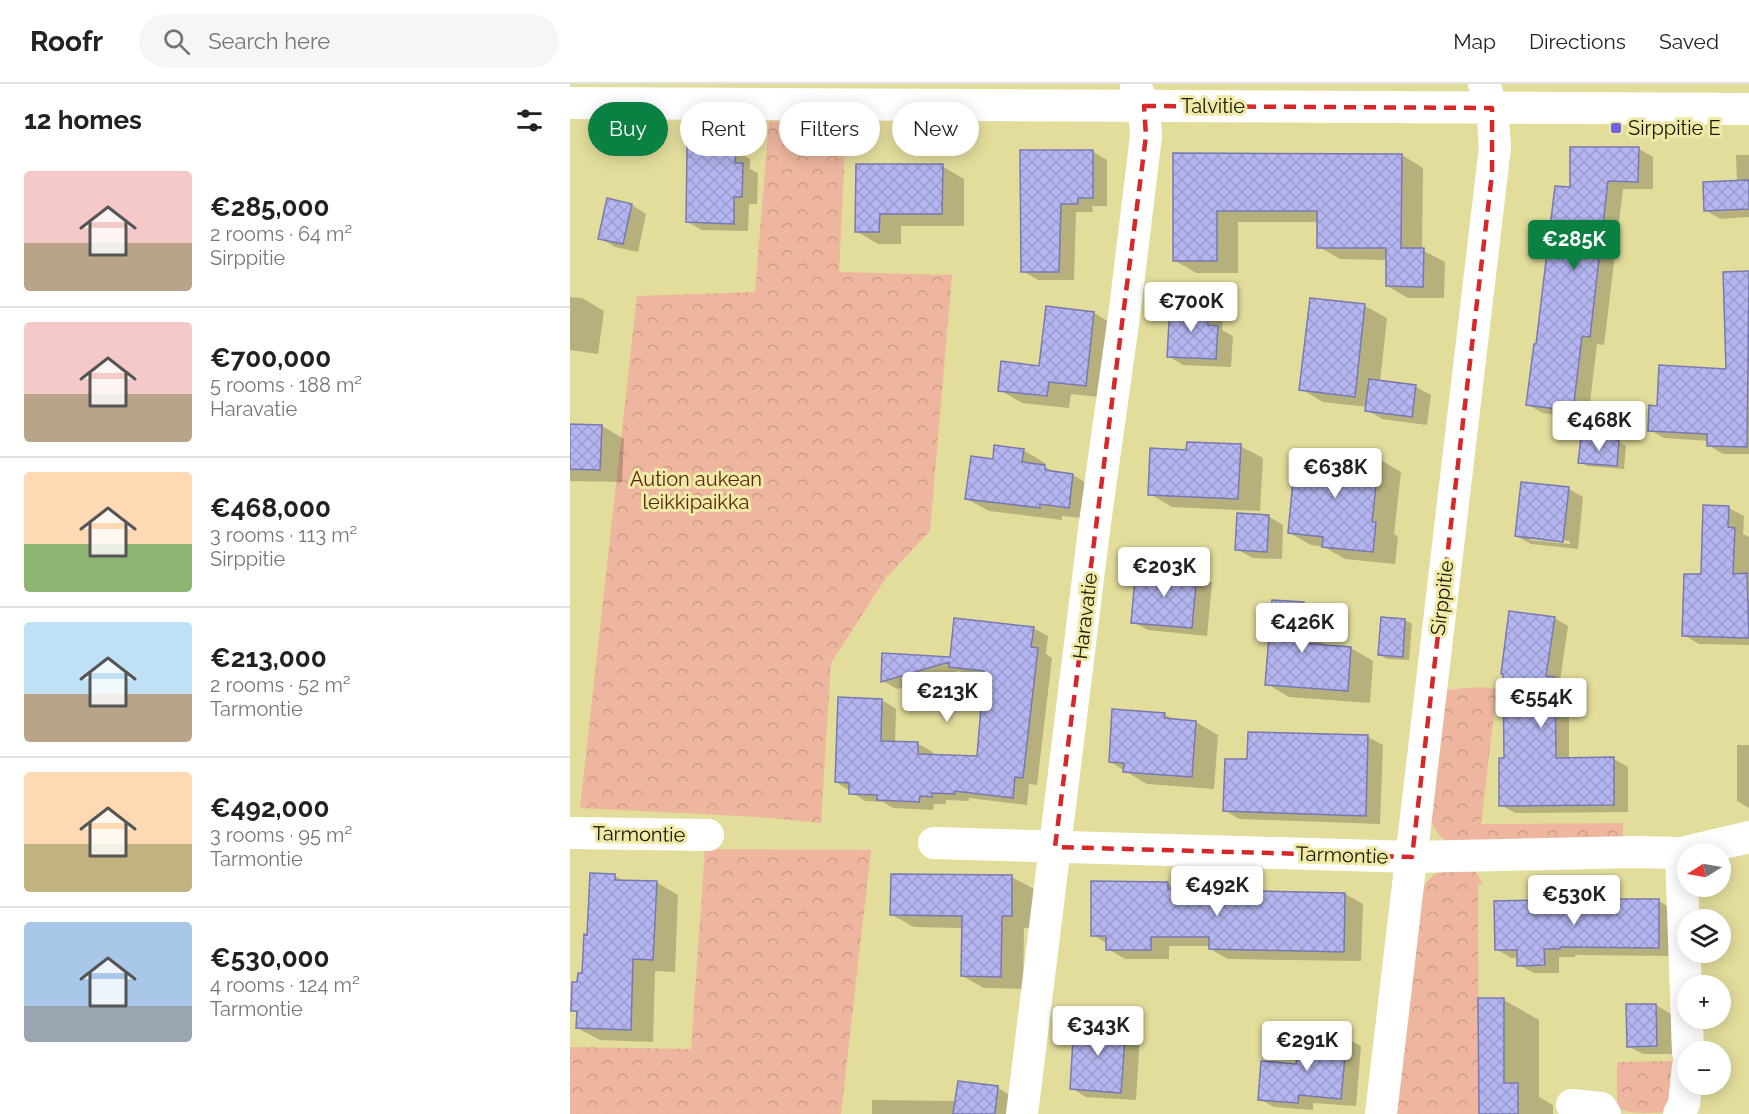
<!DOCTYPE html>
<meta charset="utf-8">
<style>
:root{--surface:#fff;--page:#f6f6f6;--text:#222;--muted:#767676;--line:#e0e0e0;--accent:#0b8043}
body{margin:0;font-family:Raleway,sans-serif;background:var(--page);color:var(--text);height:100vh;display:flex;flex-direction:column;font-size:22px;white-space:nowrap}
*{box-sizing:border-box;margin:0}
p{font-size:20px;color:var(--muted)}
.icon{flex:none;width:33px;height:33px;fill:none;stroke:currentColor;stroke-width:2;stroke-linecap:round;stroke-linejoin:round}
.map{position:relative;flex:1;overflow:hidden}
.drawer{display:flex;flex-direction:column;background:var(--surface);width:570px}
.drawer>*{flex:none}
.hud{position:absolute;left:18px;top:18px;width:570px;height:54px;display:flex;gap:12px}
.needle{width:39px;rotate:259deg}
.fabs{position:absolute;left:1107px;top:759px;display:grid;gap:12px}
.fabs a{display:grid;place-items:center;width:54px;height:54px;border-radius:50%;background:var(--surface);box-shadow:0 3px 15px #0003;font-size:30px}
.price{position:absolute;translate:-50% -51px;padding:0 14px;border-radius:6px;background:#fff;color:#222;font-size:20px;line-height:39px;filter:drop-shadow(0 2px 3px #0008)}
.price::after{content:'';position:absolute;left:50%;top:36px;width:18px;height:14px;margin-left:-9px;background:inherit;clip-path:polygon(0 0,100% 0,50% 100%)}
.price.on{background:var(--accent);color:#fff}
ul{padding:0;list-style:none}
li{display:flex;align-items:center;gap:18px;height:150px;padding:0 24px}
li+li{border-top:2px solid var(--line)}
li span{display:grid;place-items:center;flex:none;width:168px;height:120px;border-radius:6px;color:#555}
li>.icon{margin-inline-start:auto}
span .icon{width:72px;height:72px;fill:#fffc;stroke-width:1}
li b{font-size:26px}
h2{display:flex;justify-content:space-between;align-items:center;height:72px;padding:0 24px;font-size:26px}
.tag{padding:0 21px;border-radius:27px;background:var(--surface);box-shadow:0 3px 15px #0003;font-size:21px;line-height:54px}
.tag.on{background:var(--accent);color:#fff}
header{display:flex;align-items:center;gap:36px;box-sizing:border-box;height:84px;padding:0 30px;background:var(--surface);border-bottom:2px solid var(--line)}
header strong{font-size:28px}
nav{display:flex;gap:33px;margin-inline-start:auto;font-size:21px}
.search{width:420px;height:54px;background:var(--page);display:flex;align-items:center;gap:15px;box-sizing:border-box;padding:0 21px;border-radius:33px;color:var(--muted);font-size:22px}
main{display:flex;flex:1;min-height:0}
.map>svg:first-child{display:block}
.forest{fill:url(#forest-crowns)}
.shadow{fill:#0003;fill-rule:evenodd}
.building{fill:url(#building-cross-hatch);stroke:#7979b0;stroke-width:1.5}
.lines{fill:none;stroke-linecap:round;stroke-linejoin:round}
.minor{stroke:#fff;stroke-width:32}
.marked{fill:none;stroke:#d62828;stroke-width:4.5;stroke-dasharray:12 8;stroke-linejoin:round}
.poi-dot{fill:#7064de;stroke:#f0eaa9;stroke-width:2}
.labels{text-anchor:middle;stroke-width:6;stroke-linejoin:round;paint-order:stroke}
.street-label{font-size:20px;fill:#1b1801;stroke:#f0eaa9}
.poi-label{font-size:20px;fill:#1b1801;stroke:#f0eaa9;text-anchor:start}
.park-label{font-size:20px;fill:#5b2306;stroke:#f0eaa9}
</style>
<header>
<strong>Roofr</strong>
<div class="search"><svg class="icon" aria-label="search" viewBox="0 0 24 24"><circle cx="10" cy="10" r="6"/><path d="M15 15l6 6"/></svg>Search here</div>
<nav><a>Map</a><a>Directions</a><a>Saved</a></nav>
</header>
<main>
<section class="drawer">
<h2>12 homes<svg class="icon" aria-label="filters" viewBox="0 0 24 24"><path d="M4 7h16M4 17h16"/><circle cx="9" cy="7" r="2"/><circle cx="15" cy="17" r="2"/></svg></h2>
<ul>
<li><span style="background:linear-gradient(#f6c9c9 60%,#b9a48a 0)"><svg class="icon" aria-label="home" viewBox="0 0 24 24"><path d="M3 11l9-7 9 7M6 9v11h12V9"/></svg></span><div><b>€285,000</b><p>2 rooms · 64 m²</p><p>Sirppitie</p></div></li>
<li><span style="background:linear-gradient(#f6c9c9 60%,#b9a48a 0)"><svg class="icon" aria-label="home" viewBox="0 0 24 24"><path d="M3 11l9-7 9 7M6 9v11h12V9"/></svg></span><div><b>€700,000</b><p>5 rooms · 188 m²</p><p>Haravatie</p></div></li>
<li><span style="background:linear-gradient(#ffd9b3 60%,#8fb573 0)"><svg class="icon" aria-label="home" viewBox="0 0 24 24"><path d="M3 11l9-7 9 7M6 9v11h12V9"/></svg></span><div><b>€468,000</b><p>3 rooms · 113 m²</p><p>Sirppitie</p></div></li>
<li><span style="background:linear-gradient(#bfe0f5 60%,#b9a48a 0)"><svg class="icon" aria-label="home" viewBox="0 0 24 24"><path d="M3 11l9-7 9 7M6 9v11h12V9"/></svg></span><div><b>€213,000</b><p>2 rooms · 52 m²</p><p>Tarmontie</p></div></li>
<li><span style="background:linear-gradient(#ffd9b3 60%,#c2b280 0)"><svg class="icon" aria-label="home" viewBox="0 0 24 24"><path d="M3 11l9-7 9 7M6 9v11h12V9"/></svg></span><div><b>€492,000</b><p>3 rooms · 95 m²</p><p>Tarmontie</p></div></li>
<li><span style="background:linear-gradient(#a9c7e8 70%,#9aa5b1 0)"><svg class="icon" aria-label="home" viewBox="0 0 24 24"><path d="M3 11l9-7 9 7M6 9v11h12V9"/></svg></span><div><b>€530,000</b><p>4 rooms · 124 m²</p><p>Tarmontie</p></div></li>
</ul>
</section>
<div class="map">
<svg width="1179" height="1030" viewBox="0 0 1179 1030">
<defs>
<pattern id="forest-crowns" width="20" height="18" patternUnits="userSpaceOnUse" patternTransform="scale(1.5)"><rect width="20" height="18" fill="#eeb69e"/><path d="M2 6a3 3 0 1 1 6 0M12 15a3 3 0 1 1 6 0" fill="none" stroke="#cc9c86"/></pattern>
<pattern id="building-cross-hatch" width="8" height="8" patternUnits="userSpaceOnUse" patternTransform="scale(1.5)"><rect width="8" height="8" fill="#b5b6f1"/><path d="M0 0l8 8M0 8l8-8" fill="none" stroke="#9b9ccd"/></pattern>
</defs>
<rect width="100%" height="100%" fill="#e3dd9c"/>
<!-- forest -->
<path class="forest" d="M199,37L276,44L269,188L382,191L360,447L315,495L261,579L251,739L189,733L10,724L67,212L185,208Z
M910,603L927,605L911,740L1053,739V755L882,761C869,754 865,746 859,732L875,606Z
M135,765L301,766L271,1030H0V963L121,965Z
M904,784L913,800L908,801L909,1030H821L847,816C862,783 871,786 904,784Z
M1106,977L1108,993L1095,1028C1082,1030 1059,1030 1047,1024V978Z"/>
<!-- shadow -->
<path class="shadow" d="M1069,65L1083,73V105H1053L1034,261L1027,260L1018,335L973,329L958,321L968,261L1001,105Z
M165,66L180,75V85L188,89L187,120H179L178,147L132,146L117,138Z
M522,67L537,76V122H522L523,128H506L504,196H468L453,187L451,68Z
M605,70L832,71L853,84L852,166L875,178L874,214H838L817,202V176L770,175L749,163V138H668V189H626L604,176Z
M1166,71H1179V133L1150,135L1135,126L1167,98Z
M372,82L394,95V142H331V160H308L286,147Z
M62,121L76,130L68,168L45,163L30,154Z
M1155,189H1179V370H1153L1138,361L1139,357L1094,354L1080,346L1158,287Z
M0,213L12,214L34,227L28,270L0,266Z
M742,215L795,222L817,234L810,298L846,303L861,311L857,341L812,335L797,326V323L753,318L731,305Z
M638,224L653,233L652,246L663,252L661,283L613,281L598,272Z
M524,229L546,242L538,314L501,310L499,324L452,319L430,306L470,283Z
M0,342H32L54,355L52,398L0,397Z
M1049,358L1056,362L1054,385L1017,382L1010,378Z
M670,362L693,374L690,427L602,423L580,410L618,367Z
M453,366L475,379V383L487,389L503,391L525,404L521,435L492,432V436L419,427L397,415L424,376Z
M809,375L831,388L824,450L828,453L825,480L775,475L754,463L741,461L719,449Z
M999,405L1013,413L1008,465L961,460L946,452ZM960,453L1000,457V460L960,456Z
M1159,424L1174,432L1173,450L1179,453V561L1129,560L1114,551L1132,491Z
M698,432L713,441L712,475L682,474L667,465Z
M567,485L627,491L642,499L637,552L578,546L563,538Z
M733,520L755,533L753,562L781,564L803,577L800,619L719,613L697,600Z
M984,534L998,542L990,597L999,602V675H1044L1058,683V728L945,729L931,721L935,676Z
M835,536L842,540L839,576L817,575L810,571Z
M463,544L478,552L476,570L482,574L467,701L459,700L457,721L399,714V717L376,716V720H364L363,726L323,724L313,718L295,717L266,698L312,616L326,625L325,659L348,660L363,668L362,672L408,674L415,593L395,590L389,587L327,605L313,597Z
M594,630L606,637L626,638L648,651L644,705L577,700L540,678Z
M798,653L813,661L810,740L669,735L654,726L679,677Z
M1167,661H1179V724L1167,717Z
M45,792L54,797L86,798L108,811L105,888L85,887L83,958L30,956L7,944L8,929L2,926L9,900L14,891L19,852Z
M442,793L464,805V844H454L453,905L414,904L392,892L393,844L344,843L322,831Z
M597,799L611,807L775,810L793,820L791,877L658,875L640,865V862H599V875H555L538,865V860L523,851Z
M1089,817L1104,826L1103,872L1005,871V873H989V889H964L949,881V873L941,874L926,865Z
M934,916L969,936V1013L983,1021V1030H911Z
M1086,921L1101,930L1102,970H1073L1058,962Z
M555,943L570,951L566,1016L516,1013L501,1004Z
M776,954L791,962L786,1022L743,1019V1026L704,1023L689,1015L727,982L740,966Z
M389,999L428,1004L447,1015L445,1030H302V1016L386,1017Z"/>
<!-- building -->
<path class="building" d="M117,63L166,65L165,79H173L172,113H164V140L116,138Z
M1000,63H1069L1068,98L1038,97L1020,253L1012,252L1003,327L956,321L964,260H966L985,102L1000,103Z
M450,66H523V114H508V120H491L489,188H451Z
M603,69L832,70L831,164H854L853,203L816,202V164H747V127H647V177H603Z
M286,80H373L372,130H310L309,148H285Z
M1179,96V125L1134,127L1133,98Z
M37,114L62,120L53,160L28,155Z
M1179,187L1177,363L1137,362V350L1078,347L1079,321L1087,322L1089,281L1156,285L1153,188Z
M740,214L795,220L785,313L729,306Z
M600,220L638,223V241L648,242L646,275L597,273Z
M476,222L524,228L516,302L479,298L477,312L428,307L431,277L469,282Z
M799,295L846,301L842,333L795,327Z
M0,340L32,341L30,386L0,385Z
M1011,353L1049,356L1047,382L1008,379Z
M617,358L671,360L668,415L578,411L580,364L616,366Z
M424,361L454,365L452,378L475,381V386L503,390L499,424L470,420V424L395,415L401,372L423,375Z
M726,365L809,374L802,438H806L803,468L752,463L753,453L718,449Z
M951,398L999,403L993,458L945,452Z
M1133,421L1159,422L1158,443L1165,444L1163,490L1177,489L1179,554L1112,552L1114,490H1131Z
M667,429L699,431L697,468L665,466Z
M566,483L627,489L622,544L561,539Z
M702,516L734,518L730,559L781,563L778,607L695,601Z
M939,527L985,533L976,592L985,593L986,674L1044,673V721L929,722V674H934L933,590H931Z
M811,533L835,535L833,573L808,571Z
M384,534L464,543L461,563L468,564L453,694L445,693L443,714L385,707V710L362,709V713L350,712L349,718L307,716V711L279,710V699L265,698L268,613L312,615L311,657L348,658V670L407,672L414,587L379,583V578L311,598L312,569L380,573Z
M542,625L595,629L594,634L626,637L622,693L553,688L554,679L539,678Z
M678,648L798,651L796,732L653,727L655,675H677Z
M20,789L45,790V796L87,797L83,876L63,875L61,946L6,944L7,927H1L2,898H7L8,889H12L14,850L17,851Z
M321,790L442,791V832H432L431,893L391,892L392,832L320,831Z
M521,797L598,798V805L775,809L774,868L639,865V853H581V866H536V852H521Z
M1024,815H1089V864L990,863V865H974L975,881L947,882V866H925L924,817Z
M908,914H934V999H948V1030H909Z
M1056,920H1086L1087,962L1057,963Z
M504,938L556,941L551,1009L500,1005Z
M740,949L777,952L771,1015L729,1011L728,1019L688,1016L691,977L726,980L728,964L738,965Z
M388,997L428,1002L425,1030H383Z"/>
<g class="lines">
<!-- minor -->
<path class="minor" d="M0,19L1179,25
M0,749L138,751
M364,759L842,773L1065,768L1111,769L1179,753
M1111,769L1118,968
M1002,1021L1031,1024L1035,1030
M452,1030L524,446L555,225L576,52L574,22L566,4
M811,1030L925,63L922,24L914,0
M1109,1030L1114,1020L1118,982"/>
</g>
<!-- marked area -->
<path class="marked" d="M574,22L922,24V90L842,773L485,763L576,52Z"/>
<!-- markers -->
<rect class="poi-dot" x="1040" y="38" width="12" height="12" rx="3"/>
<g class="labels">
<!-- street labels -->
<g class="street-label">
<text x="643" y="29">Talvitie</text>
<text transform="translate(872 514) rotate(-83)" y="7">Sirppitie</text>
<text transform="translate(515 532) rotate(-83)" y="7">Haravatie</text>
<text transform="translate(69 750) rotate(1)" y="7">Tarmontie</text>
<text transform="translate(772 771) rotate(2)" y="7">Tarmontie</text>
</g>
<!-- poi labels -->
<g class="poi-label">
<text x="1058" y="51">Sirppitie E</text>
</g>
<!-- park labels -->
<g class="park-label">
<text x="126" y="402">Aution aukean<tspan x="126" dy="23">leikkipaikka</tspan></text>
</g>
</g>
</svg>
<div class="fabs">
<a><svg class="needle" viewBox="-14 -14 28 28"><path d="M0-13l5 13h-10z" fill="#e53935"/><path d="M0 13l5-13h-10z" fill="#767676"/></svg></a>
<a><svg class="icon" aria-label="layers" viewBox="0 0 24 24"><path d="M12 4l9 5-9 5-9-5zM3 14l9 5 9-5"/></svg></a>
<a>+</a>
<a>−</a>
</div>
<b class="price on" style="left:1004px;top:187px">€285K</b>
<b class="price" style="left:621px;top:249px">€700K</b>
<b class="price" style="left:1029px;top:368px">€468K</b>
<b class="price" style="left:765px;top:415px">€638K</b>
<b class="price" style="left:594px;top:514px">€203K</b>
<b class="price" style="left:732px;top:570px">€426K</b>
<b class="price" style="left:377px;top:639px">€213K</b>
<b class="price" style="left:971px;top:645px">€554K</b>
<b class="price" style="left:647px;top:833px">€492K</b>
<b class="price" style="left:1004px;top:842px">€530K</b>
<b class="price" style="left:528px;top:973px">€343K</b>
<b class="price" style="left:737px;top:988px">€291K</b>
<div class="hud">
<a class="tag on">Buy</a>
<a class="tag">Rent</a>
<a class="tag">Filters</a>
<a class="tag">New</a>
</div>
</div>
</main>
